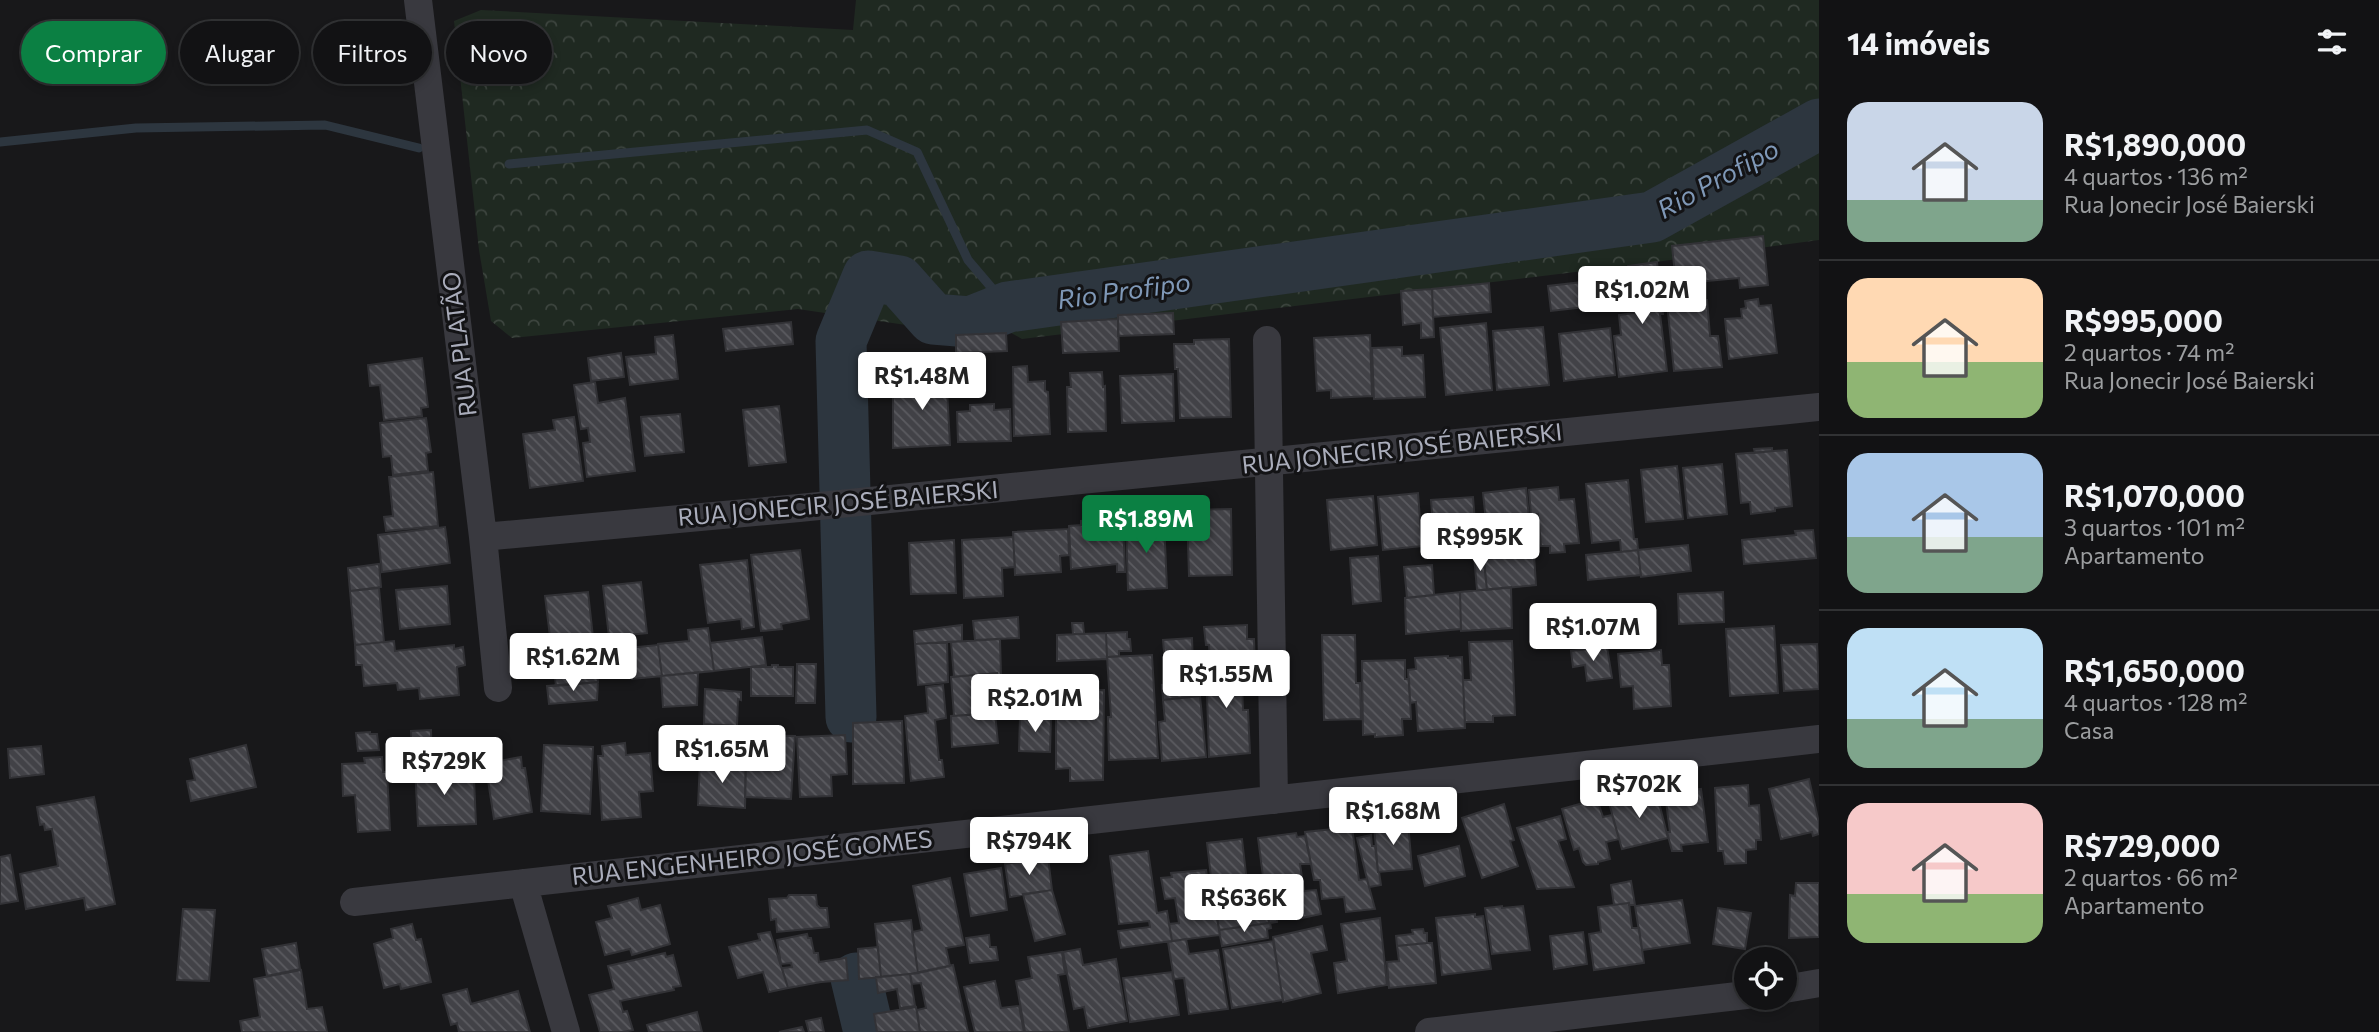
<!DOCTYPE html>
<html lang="pt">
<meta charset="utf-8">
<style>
:root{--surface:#121214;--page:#1b1b1d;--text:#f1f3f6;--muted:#9c9ea0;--line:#313234;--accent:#0b8043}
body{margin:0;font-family:Commissioner,sans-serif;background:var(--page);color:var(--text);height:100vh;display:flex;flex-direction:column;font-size:26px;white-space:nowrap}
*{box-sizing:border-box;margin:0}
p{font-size:23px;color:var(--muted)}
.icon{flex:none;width:38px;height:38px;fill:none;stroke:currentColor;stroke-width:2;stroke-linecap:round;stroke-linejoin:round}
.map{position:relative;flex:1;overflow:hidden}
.sheet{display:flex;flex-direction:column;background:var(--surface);width:560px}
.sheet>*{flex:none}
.top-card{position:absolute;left:21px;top:21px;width:665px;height:63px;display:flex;gap:14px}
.buttons{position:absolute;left:1734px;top:947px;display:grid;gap:14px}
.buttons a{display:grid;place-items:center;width:63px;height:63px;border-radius:50%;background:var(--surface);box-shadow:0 4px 10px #0003,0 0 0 2px var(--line);font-size:35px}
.price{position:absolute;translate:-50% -60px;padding:0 16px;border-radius:7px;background:#fff;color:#222;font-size:23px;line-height:46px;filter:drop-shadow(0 2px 4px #0008)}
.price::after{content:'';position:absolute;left:50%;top:42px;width:21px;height:16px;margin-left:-10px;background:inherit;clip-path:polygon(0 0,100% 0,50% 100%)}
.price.on{background:var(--accent);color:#fff}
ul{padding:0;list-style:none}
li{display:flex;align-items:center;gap:21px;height:175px;padding:0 28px}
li+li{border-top:2px solid var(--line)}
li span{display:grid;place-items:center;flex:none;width:196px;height:140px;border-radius:21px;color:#555}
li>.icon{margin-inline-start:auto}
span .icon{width:84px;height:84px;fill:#fffc;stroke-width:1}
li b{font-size:30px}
h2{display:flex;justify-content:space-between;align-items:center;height:84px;padding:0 28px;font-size:30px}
.tag{padding:0 24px;border-radius:32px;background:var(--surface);box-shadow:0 4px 10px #0003,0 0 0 2px var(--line);font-size:24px;line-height:63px}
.tag.on{background:var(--accent);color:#fff}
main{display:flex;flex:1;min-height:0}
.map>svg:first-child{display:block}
.forest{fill:url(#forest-crowns)}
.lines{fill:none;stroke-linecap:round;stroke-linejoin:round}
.stream{stroke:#2d363f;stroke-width:9}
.river{stroke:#2d363f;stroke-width:51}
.building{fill:url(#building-back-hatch);stroke:#323236;stroke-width:2}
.minor{stroke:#39393f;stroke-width:28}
.labels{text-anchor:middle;stroke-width:6;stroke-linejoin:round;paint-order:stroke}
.street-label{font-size:24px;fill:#aaadbb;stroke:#131315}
.water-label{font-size:26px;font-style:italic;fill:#7f98b7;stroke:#131315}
</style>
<main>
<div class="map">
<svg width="1819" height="1032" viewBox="0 0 1819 1032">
<defs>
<pattern id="forest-crowns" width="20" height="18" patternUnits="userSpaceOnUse" patternTransform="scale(1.75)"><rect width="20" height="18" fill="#1f2921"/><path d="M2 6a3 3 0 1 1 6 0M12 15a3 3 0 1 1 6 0" fill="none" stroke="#3d453f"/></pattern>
<pattern id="building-back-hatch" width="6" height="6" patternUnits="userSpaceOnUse" patternTransform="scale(1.75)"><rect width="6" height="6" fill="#424247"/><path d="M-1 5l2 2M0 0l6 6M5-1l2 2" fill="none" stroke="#5b5b60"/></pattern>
</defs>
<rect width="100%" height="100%" fill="#18181a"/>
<!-- forest -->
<path class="forest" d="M856,0H1819V240L1633,265L1022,339L951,299L906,325L798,309L512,338L491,321L479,250L454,21L481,10L853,30Z"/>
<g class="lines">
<!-- stream -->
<path class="stream" d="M0,142L136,128L325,125L419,148
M509,164L867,130L917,152L968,260L1008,307"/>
<!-- river -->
<path class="river" d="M851,717L841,341L868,276L899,281L933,319L970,322L1008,307L1652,217L1819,124
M856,978L869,1032"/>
</g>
<!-- building -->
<path class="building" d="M1763,236L1768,285L1740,288L1739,278L1676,284L1672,246Z
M1657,262L1663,314H1660L1667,371L1619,377L1614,336L1621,335L1619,315L1634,313L1628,266Z
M1608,279L1611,304L1551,311L1548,286Z
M1489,283L1491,312L1433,317L1432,289Z
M1432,289L1434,337L1421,338V323L1403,325L1401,291Z
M1758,299L1759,306L1771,305L1777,353L1729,359L1725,319L1742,318L1741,309L1746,308L1745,301Z
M1707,300L1710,336H1718L1722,367L1674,371L1667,303Z
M1173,313L1174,334L1118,336V315Z
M1118,319L1119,351L1063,353L1061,322Z
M791,322L793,344L726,351L723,329Z
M1486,323L1492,390L1446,395L1440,328Z
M1543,327L1549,385L1497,390L1493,331Z
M1610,328L1615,375L1564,381L1559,334Z
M1006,333L1007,351L956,353V335Z
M673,335L678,379L630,385L626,357L656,354L655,337Z
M1370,335L1372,396L1331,398V390L1317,391L1314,338Z
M1229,339L1231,417L1180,418L1178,369H1175L1174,344H1194V340Z
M1402,347V356L1423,355L1425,397L1374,399L1372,348Z
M621,353L624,377L591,381L588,358Z
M422,358L428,407L421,408L422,416L384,420L380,385L370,386L368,365Z
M1027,366L1028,382L1045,381V391L1048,392L1050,434L1014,436L1013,367Z
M946,370L950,445L893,448V383H922L921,371Z
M1102,372L1103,387L1105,386L1106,431L1068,432L1067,387H1071L1070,373Z
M1173,374L1174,421L1122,423L1120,376Z
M595,382L598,403L625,398L635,471L587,477L583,443L590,442L588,428L581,429L574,385Z
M994,404V410L1010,409L1011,441L958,442L957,412L970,411V405Z
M779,406L786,462L749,466L743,410Z
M680,414L684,452L645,456L641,417Z
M574,417L583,481L530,488L523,434L555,430L553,420Z
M426,418L431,452L426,453L428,471L393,475L391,456L383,457L380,423Z
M1772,448V451L1755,453L1754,449Z
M1787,450L1792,506L1775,508V511L1751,514L1750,502L1741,503L1736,454Z
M1722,464L1727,514L1688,518L1683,468Z
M1677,466L1683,519L1646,522L1641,470Z
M433,472L438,526L386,531L384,517L393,516L389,477Z
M1628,480L1634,539H1637L1638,550L1621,552L1620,540L1592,543L1586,484Z
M1558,487L1559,500L1574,499L1579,543L1564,544L1565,552L1550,553V546H1541L1538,514L1531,515L1529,490Z
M1526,488L1532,547L1489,551L1483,493Z
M1418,493L1422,546L1383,550L1378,497Z
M1373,496L1377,545L1331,550L1327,500Z
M1473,497L1476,535L1434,539L1431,500Z
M1231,509L1232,575L1189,576L1187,510Z
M1114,516V520L1123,519L1125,572H1117V564L1071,569L1069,526L1081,525V521L1094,520V517Z
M1164,521L1167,588L1128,590L1126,522Z
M445,527L450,563L382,572L378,535Z
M1068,529L1069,555L1060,556L1061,572L1015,575L1013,532Z
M1813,530L1816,558L1744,564L1742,540L1796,535L1795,531Z
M1013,537L1015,567L1002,568L1003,596L964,598L962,540Z
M954,540L956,593L911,594L909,543Z
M1688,545L1691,571L1641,577L1638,550Z
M800,550L809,619L781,624L782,629L761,631L751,555Z
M1638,550L1641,575L1588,580L1586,555Z
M1474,555H1483L1487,590H1477Z
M1534,555L1536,585L1487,590L1484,559Z
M1378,556L1381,601L1353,604L1350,558Z
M747,560L754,627L742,629L741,619L708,623L700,565Z
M379,564L381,587L350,591L348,568Z
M1432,565L1434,595L1407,598L1404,567Z
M641,582L647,633L609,637L603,586Z
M447,586L450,624L400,629L396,590Z
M1511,587L1512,628L1461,631L1460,592Z
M379,588L384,642L355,645L350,591Z
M588,592L598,682L556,686L545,596Z
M1460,592L1461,629L1406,634L1405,598Z
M1723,592L1724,622L1679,624L1678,594Z
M1018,617L1019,638L975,640L973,621Z
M1072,623H1083L1084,634H1073Z
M962,625V641L915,644L914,631Z
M1247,625V639H1254L1255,667H1242L1241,660L1210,662L1209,645H1206L1204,627Z
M1774,626L1778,693L1730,696L1726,629Z
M708,628L714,671L662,676L658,644L689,641L688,630Z
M1127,632V639H1130L1131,651H1119V656L1107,657L1106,633Z
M1106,633L1107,659L1057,661V635Z
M1322,635H1355L1356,683H1360L1361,719L1324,720Z
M762,637L766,665L714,671L710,643Z
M1192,638L1193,662L1165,664L1163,640Z
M1000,639L1001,676L998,677L997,673L954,677L951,642Z
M394,641L395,651L454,645V649L463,647L465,665L457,667L459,695L420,699L419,688L398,690L397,683L364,686L362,665H356L355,645Z
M1512,641L1515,715L1493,716V722H1465L1463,680H1471L1469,642Z
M947,642L948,682L918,685L915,644Z
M1817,644L1819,689L1784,691L1781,645Z
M658,645L662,676L632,679L628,648Z
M1607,647L1612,678L1587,681L1585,665L1573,667L1571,651Z
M1661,650L1662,665H1669L1671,706L1634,709L1633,686L1621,687L1618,654Z
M1152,655L1158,758L1109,760L1108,717H1111L1107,657Z
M1448,656V658L1462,657L1465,728L1418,731L1416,702L1410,703L1408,670L1416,669L1415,658Z
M1241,660L1243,710H1248L1250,753L1209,757L1206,662Z
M1405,660V679H1409L1411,719H1402L1403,735L1375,737V734L1363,735L1362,661Z
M797,664H816L815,703H796Z
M772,665H778V667H793V696H751V667H772Z
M698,672L697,705L663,707L661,676Z
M997,673L1000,706H997V713L954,716L951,677Z
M1203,674L1205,686H1199L1200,696L1163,700L1162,685L1181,683V676Z
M598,682L597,700L549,704L547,686Z
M943,685L946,718L935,720L939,760H942L944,777L911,781L905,716L928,713L926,687Z
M705,689L741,692V700L738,699L737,726L704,724Z
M1104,690L1103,780L1070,781V768L1056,769V701H1059V698L1070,697V691Z
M1200,696L1206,757L1162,761L1159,722L1165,721L1163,700Z
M995,713L998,743L952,747L951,716Z
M1020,716H1051L1050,752L1019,751Z
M902,721L904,783L853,784V723Z
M431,730L432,766L412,767L411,731Z
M370,732V734H377L379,750L358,751L356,733Z
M746,735L795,736L791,799L745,797Z
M845,735L847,774L831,775L832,796L800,797L797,737Z
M625,743L626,755L650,753L653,791L639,792L641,817L602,820L598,756H603L602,746Z
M246,745L256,787L191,801L187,781L195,780L190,759Z
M544,745L593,747L590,814L541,811Z
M41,746L44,774L10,778L8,749Z
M695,754H707V761H695Z
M382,757L383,772H387L390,830L358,832L355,795L343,796L342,764L365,763L364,758Z
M521,757L522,768H525L532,812L494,819L487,774H489L488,763Z
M700,761L746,764L745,808L698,805Z
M454,765L455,780L474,779L476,824L418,826L415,767Z
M1809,779L1819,823V834L1813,836L1812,832L1781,839L1769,789Z
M1748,785L1749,806L1759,805L1761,840H1756V849L1746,850V863L1725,864L1723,851H1718L1715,788Z
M1701,789L1708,842L1681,845L1682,851H1672L1667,832H1670L1665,794Z
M1656,791L1668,838L1622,849L1609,803Z
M94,797L115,904L86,910L84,898L26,909L20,874L58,866L52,829L45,830L44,824L40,825L37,807Z
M1597,799L1603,817L1612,815L1619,839L1606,842L1610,859L1598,862V864L1586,865L1583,862L1579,848L1574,850L1562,809Z
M1504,804L1514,840L1510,841L1518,866L1482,878L1462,818Z
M1560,816L1566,839L1558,841L1574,887L1537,889L1517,828Z
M1408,822L1412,869L1378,872L1374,825Z
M1352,827L1359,880L1367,879L1375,909L1346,912L1344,897L1322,899L1320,880H1314L1305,832Z
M1296,833L1297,837L1305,836L1311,864H1300L1304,891L1316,890L1321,914L1297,919L1295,908L1281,910V912L1276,913L1277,922L1269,923L1258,838Z
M1371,835L1372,846H1375L1378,872H1379L1381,885L1369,887L1357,838Z
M1242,839L1248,891L1213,894L1207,843Z
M1459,846L1465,876L1425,886L1418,856Z
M1148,851L1157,913L1167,911L1172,941L1121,948L1118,931L1150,927L1149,921L1119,924L1110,856Z
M10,855L18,901L0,904V857Z
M1048,857L1052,890L1010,897L1005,864Z
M1001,868L1007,910L971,916L964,874Z
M1206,870L1213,916H1217L1220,935L1172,941L1169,924L1179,923L1175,898L1165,899L1161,878L1172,877L1171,873Z
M950,878L964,945L946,948L950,966L918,973L912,932L922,930L913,886Z
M1631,881L1635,905H1629V903L1614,905L1611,885Z
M1796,883H1819V937L1789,938L1790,895L1795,896Z
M1052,890L1065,934L1035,941L1023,894Z
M789,895H816L817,905L820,908H827L829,927L777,932L776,919L771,920L769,899L787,898Z
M1265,897L1269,923L1219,930L1215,905L1226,903L1227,912L1248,909L1246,899Z
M638,898L641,910L660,905L670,944L632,955L630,949L605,955L596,922L612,918L608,906Z
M1682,900L1690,943L1642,950L1635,906Z
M1629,903L1632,928H1639L1644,963L1594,970L1589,934L1601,932L1598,907Z
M1502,906V908L1523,906L1530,950L1492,954L1485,908Z
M1718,908L1751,913L1745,949L1713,944Z
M183,909L215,910L209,981L177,980Z
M1475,914V917L1483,916L1491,969L1442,975L1436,918Z
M1380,918L1387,985L1338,993L1334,963L1347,961L1341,924Z
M911,920L918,973L881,977L875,924Z
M1270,923L1271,928L1267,929L1268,938L1222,946L1219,930Z
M412,924L416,940L421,939L431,982L401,989L400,984L384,988L374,944L393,938L391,929Z
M1322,926L1327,950L1311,953L1321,993L1283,1002L1273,937Z
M1423,929L1424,933H1427V943L1397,946L1396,936L1413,934L1412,930Z
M770,932L788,988L769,992L763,972L738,978L729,947L760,940L758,934Z
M1583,932L1587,964L1554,969L1550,936Z
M807,934L808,938H811L814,953H818L819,962L846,958L848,980L821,982L788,988L782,968L792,967L791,963L781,964L777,940Z
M989,935L990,947H996L998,960L970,963L966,938Z
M1186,939L1189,954L1218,950L1228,1009L1189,1014L1184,978L1174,979L1168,942Z
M1273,941L1283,1000L1232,1008L1223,949Z
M296,943L300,969L267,976L262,949Z
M1427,943H1432L1436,983L1389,988L1387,962L1399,961L1397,946Z
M878,947L881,977L859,979L858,949Z
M1080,949L1083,965L1116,959L1127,1021L1088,1028L1084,1007L1074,1009L1063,952Z
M1062,952L1065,974L1058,975L1069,1032H1025L1016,981L1032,978L1028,957Z
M665,953L666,957L673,955L681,986L673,987L674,990L620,1001L623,1012L627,1011L633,1030L623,1032H600L589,995L614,989L608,966Z
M953,965L968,1032H920L917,1010L926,1008L921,983L912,984L910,974Z
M301,970L307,1009L322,1007L327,1032H242L240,1021L260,1017L254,979Z
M1172,972L1179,1015L1130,1022L1123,978Z
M910,974L915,1006L900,1008L897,989L878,993L876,977Z
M995,981L1001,1008L1019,1006L1024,1032H975L964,987Z
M467,989L471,1004L518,991L530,1032H459L457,1023L451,1025L443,995Z
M916,1007L920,1032H877L874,1014Z
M697,1012L702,1032H649L647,1025Z
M821,1018L824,1032H809L806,1021Z
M802,1027L804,1032H779Z"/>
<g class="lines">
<!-- minor -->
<path class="minor" d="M418,0L483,537L498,688
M1267,340L1274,800
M483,537L799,508L1819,407
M523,883L566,1032
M354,902L1819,739
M1785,989L1819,983
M1429,1032L1746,995"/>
</g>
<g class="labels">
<!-- street labels -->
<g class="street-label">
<text transform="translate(460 344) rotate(-97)" y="8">RUA PLATÃO</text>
<text transform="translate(1402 449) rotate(-6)" y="8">RUA JONECIR JOSÉ BAIERSKI</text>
<text transform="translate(838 504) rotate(-5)" y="8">RUA JONECIR JOSÉ BAIERSKI</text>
<text transform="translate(752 858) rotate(-6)" y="8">RUA ENGENHEIRO JOSÉ GOMES</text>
</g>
<!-- water labels -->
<g class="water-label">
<text transform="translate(1718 179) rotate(-29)" y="9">Rio Profipo</text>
<text transform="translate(1124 291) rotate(-8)" y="9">Rio Profipo</text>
</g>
</g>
</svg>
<div class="buttons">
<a><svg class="icon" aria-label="locate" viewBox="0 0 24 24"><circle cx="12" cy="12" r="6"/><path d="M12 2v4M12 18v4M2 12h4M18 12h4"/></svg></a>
</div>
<b class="price" style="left:1642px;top:326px">R$1.02M</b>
<b class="price" style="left:922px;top:412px">R$1.48M</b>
<b class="price on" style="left:1146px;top:555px">R$1.89M</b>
<b class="price" style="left:1480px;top:573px">R$995K</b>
<b class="price" style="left:1593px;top:663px">R$1.07M</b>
<b class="price" style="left:573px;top:693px">R$1.62M</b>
<b class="price" style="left:1226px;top:710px">R$1.55M</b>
<b class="price" style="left:1035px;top:734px">R$2.01M</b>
<b class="price" style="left:722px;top:785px">R$1.65M</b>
<b class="price" style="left:444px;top:797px">R$729K</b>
<b class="price" style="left:1639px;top:820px">R$702K</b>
<b class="price" style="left:1393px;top:847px">R$1.68M</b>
<b class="price" style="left:1029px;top:877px">R$794K</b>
<b class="price" style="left:1244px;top:934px">R$636K</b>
<div class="top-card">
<a class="tag on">Comprar</a>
<a class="tag">Alugar</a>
<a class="tag">Filtros</a>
<a class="tag">Novo</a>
</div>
</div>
<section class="sheet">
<h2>14 imóveis<svg class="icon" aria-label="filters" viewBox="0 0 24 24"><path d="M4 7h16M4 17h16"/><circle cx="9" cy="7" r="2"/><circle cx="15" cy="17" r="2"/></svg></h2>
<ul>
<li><span style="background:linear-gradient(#c9d6e8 70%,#7fa58c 0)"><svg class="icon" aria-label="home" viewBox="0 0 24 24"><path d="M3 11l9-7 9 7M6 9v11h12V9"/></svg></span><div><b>R$1,890,000</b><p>4 quartos · 136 m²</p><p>Rua Jonecir José Baierski</p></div></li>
<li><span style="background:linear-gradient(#ffd9b3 60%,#8fb573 0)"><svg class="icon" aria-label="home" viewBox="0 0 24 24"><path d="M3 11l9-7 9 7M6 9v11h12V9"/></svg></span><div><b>R$995,000</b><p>2 quartos · 74 m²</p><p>Rua Jonecir José Baierski</p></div></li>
<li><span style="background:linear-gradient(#a9c7e8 60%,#7fa58c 0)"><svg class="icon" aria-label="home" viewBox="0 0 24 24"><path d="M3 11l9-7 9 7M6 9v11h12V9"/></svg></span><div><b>R$1,070,000</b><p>3 quartos · 101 m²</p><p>Apartamento</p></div></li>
<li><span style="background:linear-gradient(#bfe0f5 65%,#7fa58c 0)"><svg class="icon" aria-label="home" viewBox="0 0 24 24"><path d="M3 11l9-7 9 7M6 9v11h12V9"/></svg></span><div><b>R$1,650,000</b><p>4 quartos · 128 m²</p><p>Casa</p></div></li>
<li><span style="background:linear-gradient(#f6c9c9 65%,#8fb573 0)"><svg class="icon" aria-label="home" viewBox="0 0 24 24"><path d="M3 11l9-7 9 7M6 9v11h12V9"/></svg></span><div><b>R$729,000</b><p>2 quartos · 66 m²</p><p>Apartamento</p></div></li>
</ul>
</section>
</main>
